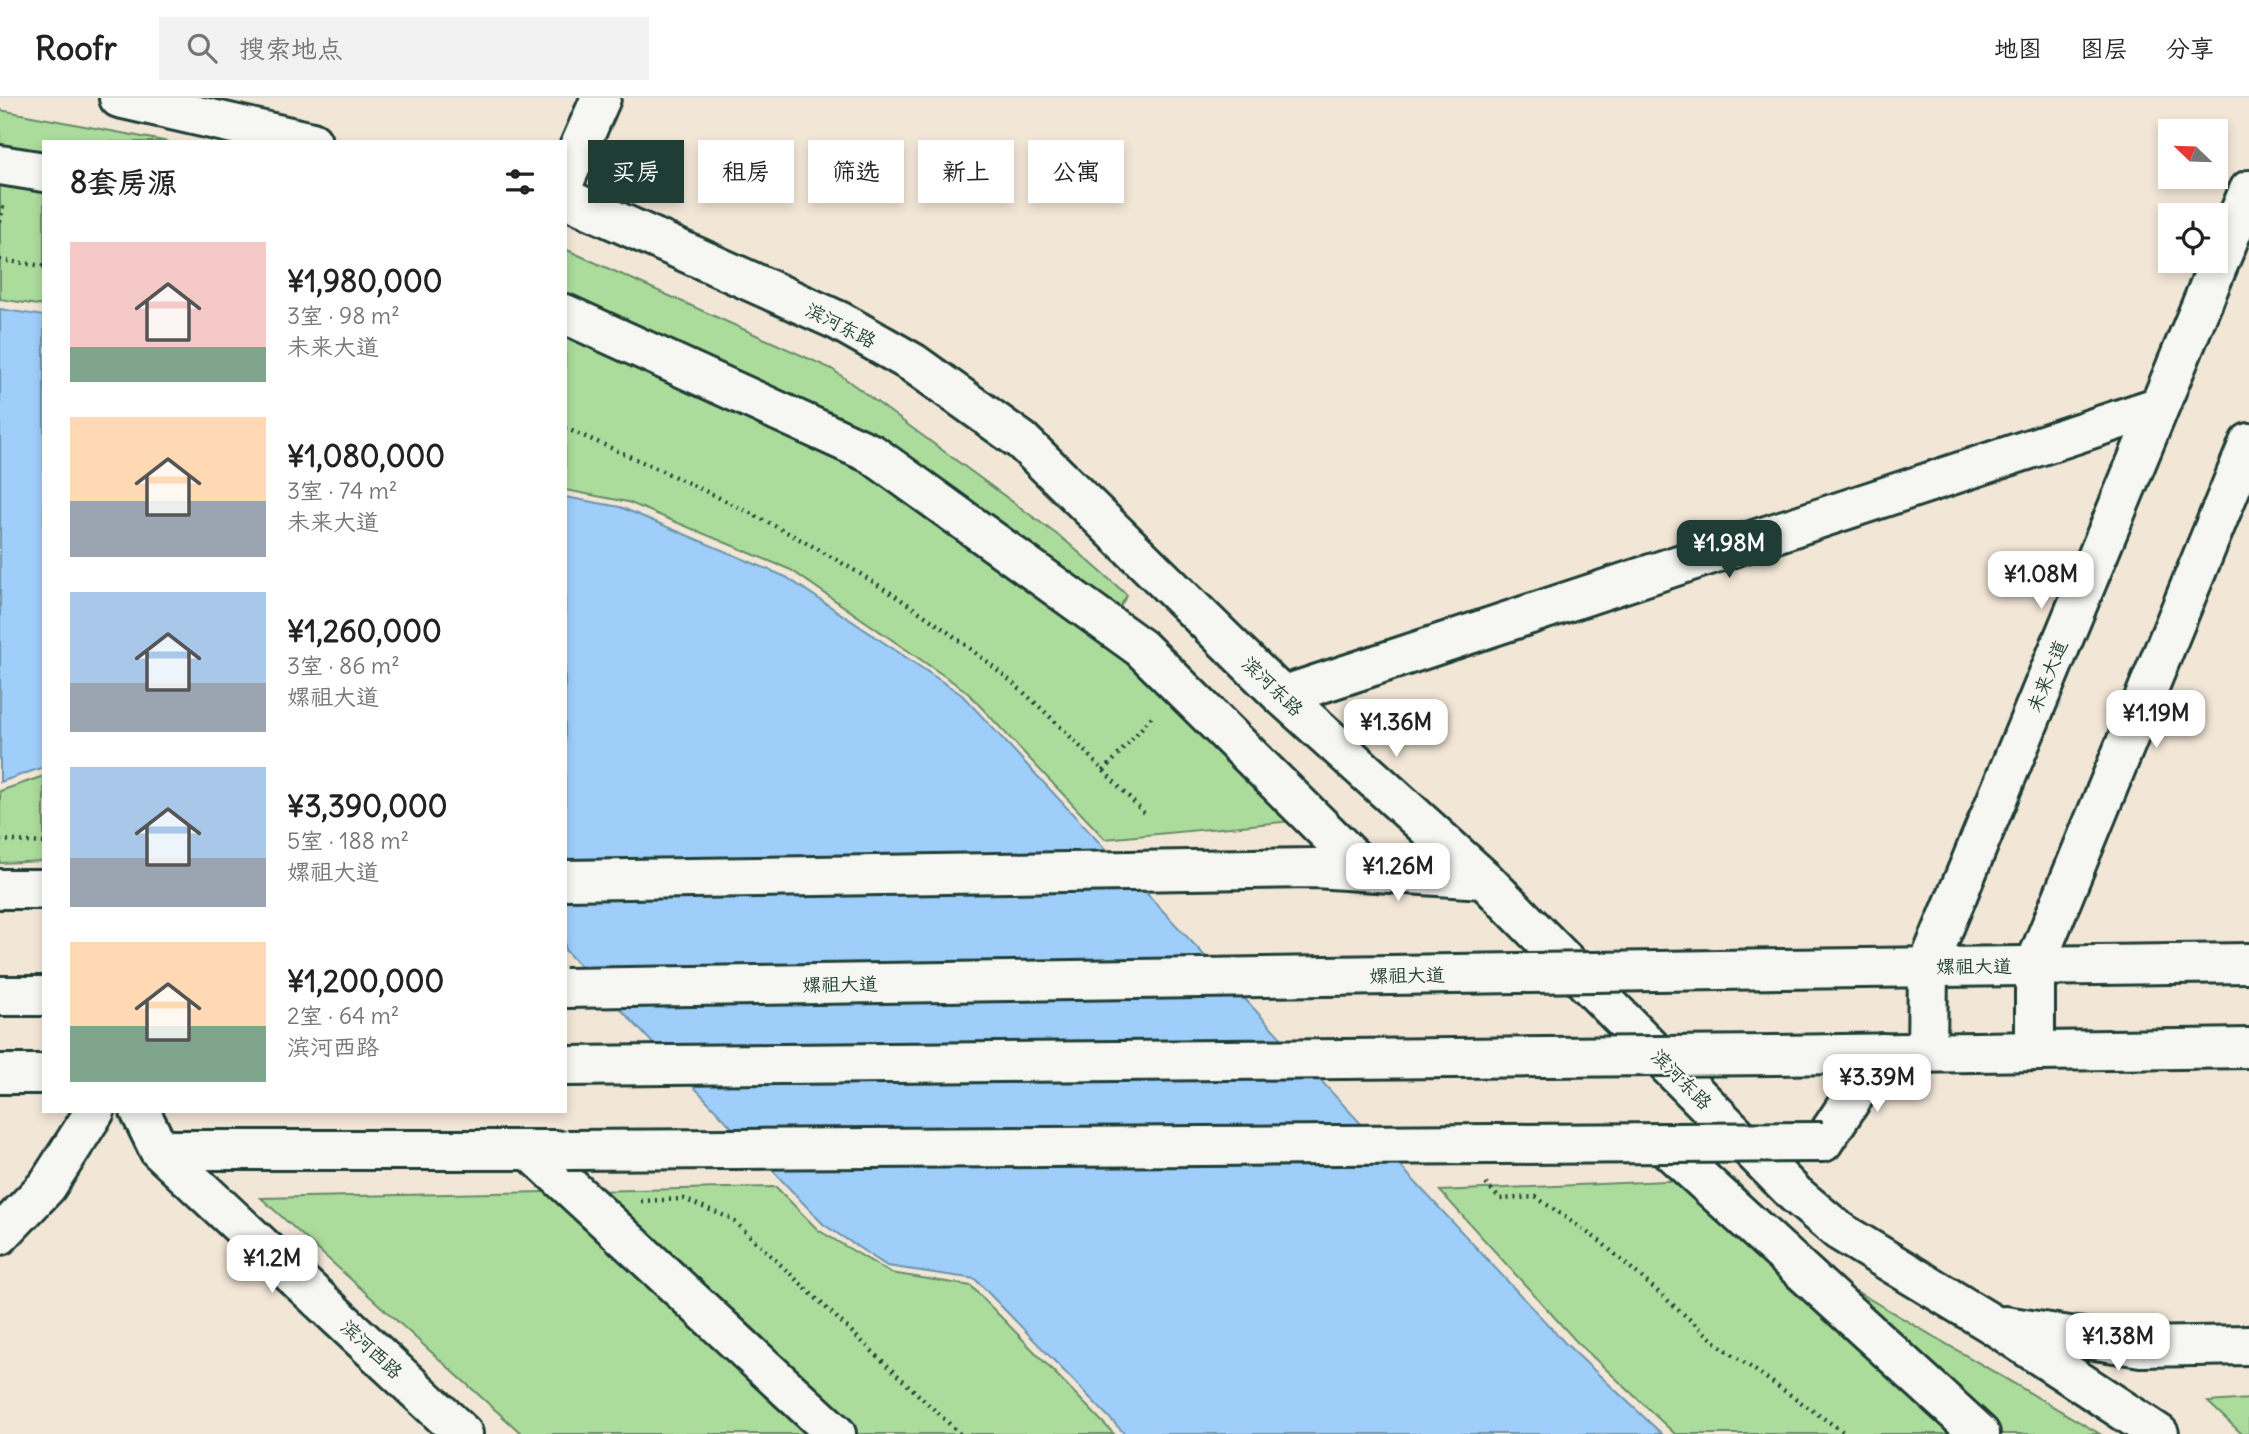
<!DOCTYPE html>
<html lang="zh">
<meta charset="utf-8">
<style>
:root{--surface:#fff;--page:#f2f2f2;--text:#222;--muted:#767676;--line:#e0e0e0;--accent:#1f3d34}
body{margin:0;font-family:Delius,"LXGW WenKai TC",sans-serif;background:var(--page);color:var(--text);height:100vh;display:flex;flex-direction:column;font-size:26px;white-space:nowrap}
*{box-sizing:border-box;margin:0}
p{font-size:23px;color:var(--muted)}
.icon{flex:none;width:38px;height:38px;fill:none;stroke:currentColor;stroke-width:2;stroke-linecap:round;stroke-linejoin:round}
.map{position:relative;flex:1;overflow:hidden}
.drawer{position:absolute;left:42px;top:42px;width:525px;height:973px;display:flex;flex-direction:column;background:var(--surface);border-radius:0px;box-shadow:0 4px 10px #0003}
.drawer>*{flex:none}
.top-card{position:absolute;left:588px;top:42px;width:665px;height:63px;display:flex;gap:14px}
.needle{width:46px;rotate:293deg}
.tools{position:absolute;left:2158px;top:21px;display:grid;gap:14px}
.tools a{display:grid;place-items:center;width:70px;height:70px;border-radius:0px;background:var(--surface);box-shadow:0 4px 10px #0003;font-size:35px}
.price{position:absolute;translate:-50% -60px;padding:0 16px;border-radius:14px;background:#fff;color:#222;font-size:23px;line-height:46px;filter:drop-shadow(0 2px 4px #0008)}
.price::after{content:'';position:absolute;left:50%;top:42px;width:21px;height:16px;margin-left:-10px;background:inherit;clip-path:polygon(0 0,100% 0,50% 100%)}
.price.current{background:var(--accent);color:#fff}
ul{padding:0;list-style:none}
li{display:flex;align-items:center;gap:21px;height:175px;padding:0 28px}
li span{display:grid;place-items:center;flex:none;width:196px;height:140px;border-radius:0px;color:#555}
li>.icon{margin-inline-start:auto}
span .icon{width:84px;height:84px;fill:#fffc;stroke-width:1}
li b{font-size:30px}
h2{display:flex;justify-content:space-between;align-items:center;height:84px;padding:0 28px;font-size:30px}
.pill{padding:0 24px;border-radius:0px;background:var(--surface);box-shadow:0 4px 10px #0003;font-size:24px;line-height:63px}
.pill.current{background:var(--accent);color:#fff}
header{display:flex;align-items:center;gap:42px;box-sizing:border-box;height:98px;padding:0 35px;background:var(--surface);border-bottom:2px solid var(--line)}
header strong{font-size:33px}
nav{display:flex;gap:38px;margin-inline-start:auto;font-size:24px}
.search{width:490px;height:63px;background:var(--page);display:flex;align-items:center;gap:18px;box-sizing:border-box;padding:0 24px;border-radius:0px;color:var(--muted);font-size:26px}
.map>svg:first-child{display:block}
.green{fill:#acdc9c;stroke:#668c68;stroke-width:2}
.water{fill:#9fcefb;stroke:#6c94ab;stroke-width:2}
.lines{fill:none;stroke-linecap:round;stroke-linejoin:round}
.minor-casing{stroke:#1f3d34;stroke-width:44}
.major-casing{stroke:#1f3d34;stroke-width:44}
.highway-casing{stroke:#1f3d34;stroke-width:44}
.path{stroke:#1f3d34;stroke-width:4.5;stroke-dasharray:2 5;stroke-linecap:butt}
.minor{stroke:#f6f6f2;stroke-width:38}
.major{stroke:#f6f6f2;stroke-width:38}
.highway{stroke:#f6f6f2;stroke-width:38}
.minor-bridge-casing{stroke:#1f3d34;stroke-width:44;stroke-linecap:butt}
.highway-bridge-casing{stroke:#1f3d34;stroke-width:44;stroke-linecap:butt}
.minor-bridge{stroke:#f6f6f2;stroke-width:38}
.highway-bridge{stroke:#f6f6f2;stroke-width:38}
.labels{text-anchor:middle;stroke-width:5;stroke-linejoin:round;paint-order:stroke}
.street-label{font-size:19px;fill:#1f3d34;stroke:#f6f6f2}
</style>
<header>
<strong>Roofr</strong>
<div class="search"><svg class="icon" aria-label="search" viewBox="0 0 24 24"><circle cx="10" cy="10" r="6"/><path d="M15 15l6 6"/></svg>搜索地点</div>
<nav><a>地图</a><a>图层</a><a>分享</a></nav>
</header>
<div class="map">
<svg width="2249" height="1336" viewBox="0 0 2249 1336">
<rect width="100%" height="100%" fill="#f2e6d7"/>
<filter id="ink" filterUnits="userSpaceOnUse"><feTurbulence type="fractalNoise" baseFrequency=".0143" numOctaves="2"/><feDisplacementMap in="SourceGraphic" scale="14" xChannelSelector="R" yChannelSelector="G"/><feConvolveMatrix kernelMatrix="1 2 1 2 8 2 1 2 1" color-interpolation-filters="sRGB"/></filter>
<g filter="url(#ink)">
<!-- green -->
<path class="green" d="M0,12L169,44H44V208L0,201Z
M565,151L832,271L1067,444L1127,497L1105,534L1303,722L1105,741L966,593L791,472L628,404L565,392Z
M44,678V763L0,765V693Z
M1733,1080L1832,1179L2100,1336H1675L1576,1243L1440,1093Z
M776,1089L818,1132L891,1175L971,1188L1114,1336H522L261,1100Z
M2249,1301V1336H2242L2208,1304Z"/>
<!-- water -->
<path class="water" d="M0,211L44,218V669L0,684Z
M565,399L620,409L786,479L962,597L1565,1245L1662,1336H1125L975,1181L887,1168L823,1126L565,852Z"/>
<g class="lines">
<!-- minor casing -->
<g class="minor-casing">
<path id="minor" d="M119,0L312,44
M0,67L44,74
M565,82L601,0
M565,100L839,223L913,265L1022,343L1282,598L1484,781L1795,1096L1839,1133L1992,1226L2159,1336
M565,216L872,356L1141,550L1366,773
M1282,598L2157,309
M565,782L1315,770L1484,781
M0,791H44
M140,1013L159,1052L463,1336
M1823,1044L1882,955
M1662,1045L1980,1336
M159,1052H556
M530,1052L836,1336
M2005,1228L2141,1249L2249,1247"/>
</g>
<!-- major casing -->
<g class="major-casing">
<path id="major" d="M2035,953V867L2249,345
M1927,955L1928,868L2249,92
M0,1137L47,1088L95,1013"/>
</g>
<!-- highway casing -->
<g class="highway-casing">
<path id="highway" d="M1782,871L2249,865
M0,898H44
M1774,957L2249,950
M0,976H44"/>
</g>
<!-- path -->
<path class="path" d="M0,124L4,104
M0,162L44,168
M565,330C714,394 859,462 986,563C1044,608 1095,664 1146,717
M1104,673L1154,616
M0,742L44,745
M1486,1086L1500,1101L1536,1099L1601,1144L1719,1247L1846,1336
M641,1103L684,1101L732,1121L960,1336"/>
<!-- minor -->
<use href="#minor" class="minor"/>
<!-- major -->
<use href="#major" class="major"/>
<!-- highway -->
<use href="#highway" class="highway"/>
<!-- minor-bridge casing -->
<g class="minor-bridge-casing">
<path id="minor-bridge" d="M567,1052L1823,1044"/>
</g>
<!-- highway-bridge casing -->
<g class="highway-bridge-casing">
<path id="highway-bridge" d="M565,890L1782,871
M565,968L1774,957"/>
</g>
<!-- minor-bridge -->
<use href="#minor-bridge" class="minor-bridge"/>
<!-- highway-bridge -->
<use href="#highway-bridge" class="highway-bridge"/>
</g>
</g>
<g class="labels">
<!-- street labels -->
<g class="street-label">
<text transform="translate(841 227) rotate(27)" y="7">滨河东路</text>
<text transform="translate(2047 578) rotate(-68)" y="7">未来大道</text>
<text transform="translate(1273 588) rotate(44)" y="7">滨河东路</text>
<text x="1974" y="875">嫘祖大道</text>
<text transform="translate(1407 877) rotate(-1)" y="7">嫘祖大道</text>
<text transform="translate(840 886) rotate(-1)" y="7">嫘祖大道</text>
<text transform="translate(1682 981) rotate(45)" y="7">滨河东路</text>
<text transform="translate(372 1251) rotate(43)" y="7">滨河西路</text>
</g>
</g>
</svg>
<div class="tools">
<a><svg class="needle" viewBox="-14 -14 28 28"><path d="M0-13l5 13h-10z" fill="#e53935"/><path d="M0 13l5-13h-10z" fill="#767676"/></svg></a>
<a><svg class="icon" aria-label="locate" viewBox="0 0 24 24"><circle cx="12" cy="12" r="6"/><path d="M12 2v4M12 18v4M2 12h4M18 12h4"/></svg></a>
</div>
<b class="price current" style="left:1729px;top:482px">¥1.98M</b>
<b class="price" style="left:2041px;top:513px">¥1.08M</b>
<b class="price" style="left:2156px;top:652px">¥1.19M</b>
<b class="price" style="left:1396px;top:661px">¥1.36M</b>
<b class="price" style="left:1398px;top:805px">¥1.26M</b>
<b class="price" style="left:1877px;top:1016px">¥3.39M</b>
<b class="price" style="left:272px;top:1197px">¥1.2M</b>
<b class="price" style="left:2118px;top:1275px">¥1.38M</b>
<div class="top-card">
<a class="pill current">买房</a>
<a class="pill">租房</a>
<a class="pill">筛选</a>
<a class="pill">新上</a>
<a class="pill">公寓</a>
</div>
<section class="drawer">
<h2>8套房源<svg class="icon" aria-label="filters" viewBox="0 0 24 24"><path d="M4 7h16M4 17h16"/><circle cx="9" cy="7" r="2"/><circle cx="15" cy="17" r="2"/></svg></h2>
<ul>
<li><span style="background:linear-gradient(#f6c9c9 75%,#7fa58c 0)"><svg class="icon" aria-label="home" viewBox="0 0 24 24"><path d="M3 11l9-7 9 7M6 9v11h12V9"/></svg></span><div><b>¥1,980,000</b><p>3室 · 98 m²</p><p>未来大道</p></div></li>
<li><span style="background:linear-gradient(#ffd9b3 60%,#9aa5b1 0)"><svg class="icon" aria-label="home" viewBox="0 0 24 24"><path d="M3 11l9-7 9 7M6 9v11h12V9"/></svg></span><div><b>¥1,080,000</b><p>3室 · 74 m²</p><p>未来大道</p></div></li>
<li><span style="background:linear-gradient(#a9c7e8 65%,#9aa5b1 0)"><svg class="icon" aria-label="home" viewBox="0 0 24 24"><path d="M3 11l9-7 9 7M6 9v11h12V9"/></svg></span><div><b>¥1,260,000</b><p>3室 · 86 m²</p><p>嫘祖大道</p></div></li>
<li><span style="background:linear-gradient(#a9c7e8 65%,#9aa5b1 0)"><svg class="icon" aria-label="home" viewBox="0 0 24 24"><path d="M3 11l9-7 9 7M6 9v11h12V9"/></svg></span><div><b>¥3,390,000</b><p>5室 · 188 m²</p><p>嫘祖大道</p></div></li>
<li><span style="background:linear-gradient(#ffd9b3 60%,#7fa58c 0)"><svg class="icon" aria-label="home" viewBox="0 0 24 24"><path d="M3 11l9-7 9 7M6 9v11h12V9"/></svg></span><div><b>¥1,200,000</b><p>2室 · 64 m²</p><p>滨河西路</p></div></li>
</ul>
</section>
</div>
